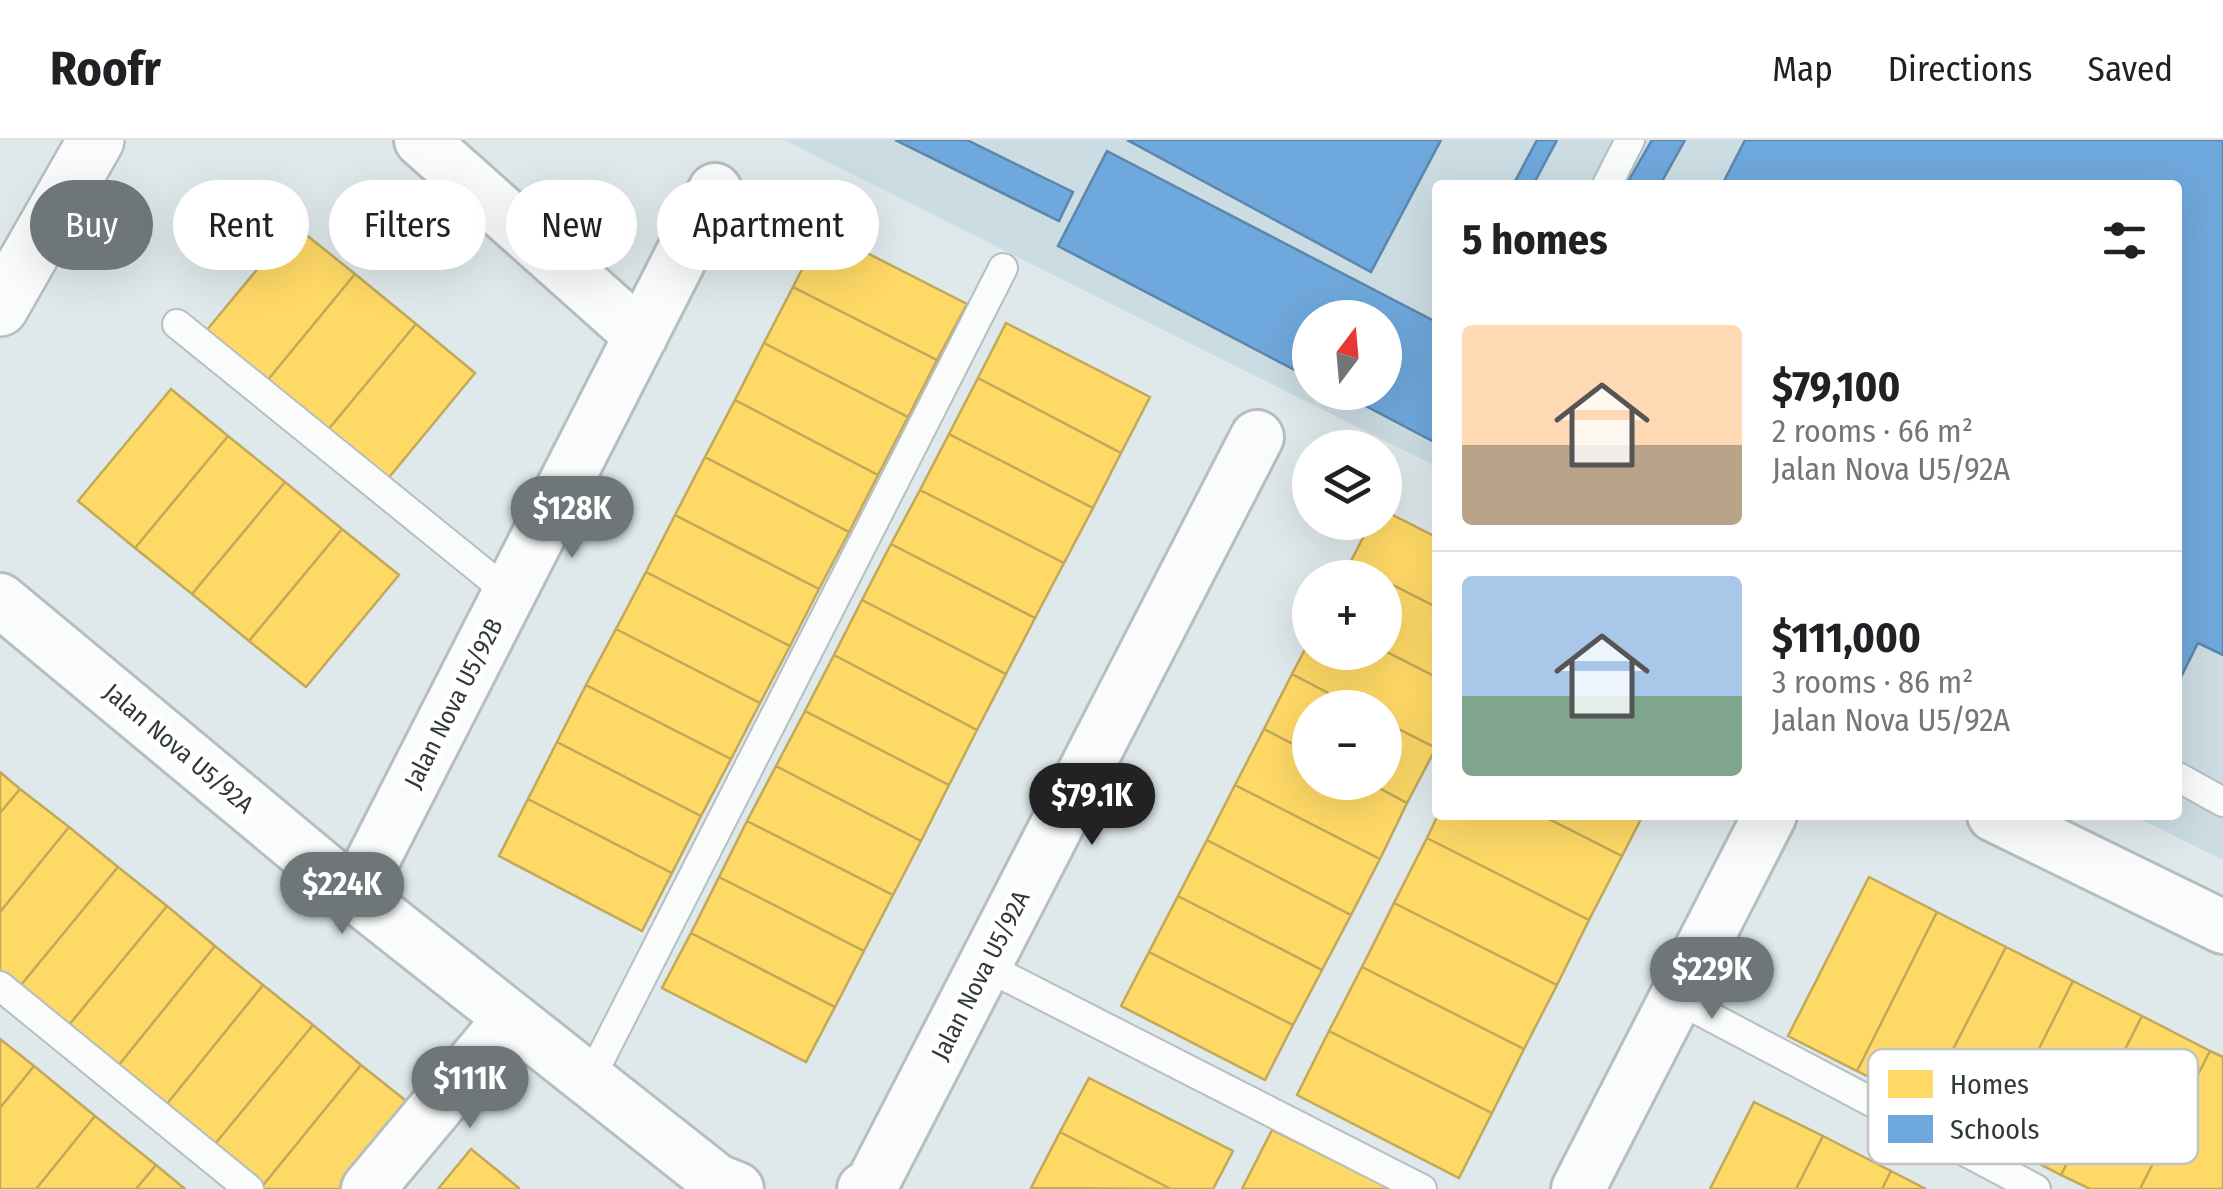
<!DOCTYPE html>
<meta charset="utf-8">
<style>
:root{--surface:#fff;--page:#f6f6f6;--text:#202124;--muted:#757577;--line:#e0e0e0;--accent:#6e7679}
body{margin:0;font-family:"Fira Sans Condensed",sans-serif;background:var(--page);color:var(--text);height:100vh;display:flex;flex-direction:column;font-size:38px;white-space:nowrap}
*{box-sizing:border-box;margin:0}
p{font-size:32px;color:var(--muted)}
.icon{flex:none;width:55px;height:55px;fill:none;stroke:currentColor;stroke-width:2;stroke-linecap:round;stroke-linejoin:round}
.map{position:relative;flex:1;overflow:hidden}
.details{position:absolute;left:1432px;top:40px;width:750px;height:640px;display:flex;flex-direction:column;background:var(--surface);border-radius:10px;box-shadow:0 10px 40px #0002}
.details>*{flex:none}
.banner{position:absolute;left:30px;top:40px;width:950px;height:90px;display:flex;gap:20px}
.needle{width:65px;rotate:16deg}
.tools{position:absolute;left:1292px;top:160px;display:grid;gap:20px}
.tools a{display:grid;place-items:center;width:110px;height:110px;border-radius:50%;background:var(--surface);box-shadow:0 10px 40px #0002;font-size:50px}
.price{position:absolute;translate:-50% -85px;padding:0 22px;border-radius:35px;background:var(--accent);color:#fff;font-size:32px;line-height:65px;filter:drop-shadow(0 2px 5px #0008)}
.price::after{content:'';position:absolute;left:50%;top:60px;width:30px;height:22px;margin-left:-15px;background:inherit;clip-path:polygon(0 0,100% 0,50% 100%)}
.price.on{background:#222;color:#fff}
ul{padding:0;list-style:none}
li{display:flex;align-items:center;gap:30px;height:250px;padding:0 30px}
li+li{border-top:2px solid var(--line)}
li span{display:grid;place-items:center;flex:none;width:280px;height:200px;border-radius:10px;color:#555}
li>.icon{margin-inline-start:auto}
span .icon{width:120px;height:120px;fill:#fffc;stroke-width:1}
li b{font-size:42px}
h2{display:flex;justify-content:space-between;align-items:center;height:120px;padding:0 30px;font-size:42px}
.tag{padding:0 35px;border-radius:45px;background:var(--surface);box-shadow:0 10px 40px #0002;font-size:35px;line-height:90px}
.tag.on{background:var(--accent);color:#fff}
header{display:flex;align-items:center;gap:60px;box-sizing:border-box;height:140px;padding:0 50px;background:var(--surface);border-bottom:2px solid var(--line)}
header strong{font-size:48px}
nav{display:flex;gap:55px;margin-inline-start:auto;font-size:35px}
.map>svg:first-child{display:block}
.built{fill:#cbdce3;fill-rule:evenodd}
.homes{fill:#ffd966;stroke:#c1a959;stroke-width:2.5}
.schools{fill:#6fa8dc;stroke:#5c86ac;stroke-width:2.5}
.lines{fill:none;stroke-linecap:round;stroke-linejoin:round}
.lane-casing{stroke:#b6bec1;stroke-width:32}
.street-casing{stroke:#b6bec1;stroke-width:58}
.secondary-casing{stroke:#b6bec1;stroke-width:60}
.lane{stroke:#fafcfc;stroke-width:28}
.street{stroke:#fafcfc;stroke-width:52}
.secondary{stroke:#fafcfc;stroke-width:55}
.labels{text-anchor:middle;stroke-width:10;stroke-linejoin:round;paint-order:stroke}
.street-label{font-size:25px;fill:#31383b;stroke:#fff}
.key{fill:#fff;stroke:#c1c3c4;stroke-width:2.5}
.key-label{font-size:28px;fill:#31383b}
</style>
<header>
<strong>Roofr</strong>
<nav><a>Map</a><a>Directions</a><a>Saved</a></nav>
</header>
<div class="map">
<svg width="2223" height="1049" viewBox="0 0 2223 1049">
<rect width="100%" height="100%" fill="#dfe9ec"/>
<!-- built -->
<path class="built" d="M784,0H2223V720L2132,675H2178V45H1438L1437,327ZM1310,178H1385V252H1310Z"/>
<!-- homes -->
<path class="homes" d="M294,85L355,134L262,247L201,197Z
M822,90L967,164L937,220L793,147Z
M355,134L416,184L322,297L262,247Z
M793,147L937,220L908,277L764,203Z
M1006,183L1150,257L1121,313L978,238Z
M416,184L475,233L382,346L322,297Z
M764,203L908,277L878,335L735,260Z
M978,238L1121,313L1093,368L949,294Z
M171,249L228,296L135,408L78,361Z
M735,260L878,335L849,392L705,317Z
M949,294L1093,368L1064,423L920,350Z
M228,296L285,342L192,454L135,408Z
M705,317L849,392L819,449L675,375Z
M285,342L342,389L249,501L192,454Z
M920,350L1064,423L1035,478L891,404Z
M1385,371L1438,398V468L1350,423L1371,382H1385Z
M675,375L819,449L790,506L646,432Z
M342,389L399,435L306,547L249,501Z
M891,404L1035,478L1006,534L862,460Z
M1350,423L1379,438H1342Z
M646,432L790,506L760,563L616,489Z
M1385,441L1438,468V538L1385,511Z
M862,460L1006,534L977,590L834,515Z
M616,489L760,563L731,619L586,545Z
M1310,500V512L1385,511L1438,538L1436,608L1385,582V568H1357L1292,534Z
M834,515L977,590L949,645L805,571Z
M1292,534L1357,568H1310V613L1264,589Z
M586,545L731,619L701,676L557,602Z
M805,571L949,645L921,701L776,626Z
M1385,582L1436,608L1407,663L1368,642H1385Z
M1264,589L1310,613V642H1368L1407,663L1380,719L1235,645Z
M557,602L701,676L672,733L528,659Z
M776,626L921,701L893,755L747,681Z
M0,632L20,649L0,673Z
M1235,645L1380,719L1351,775L1207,700Z
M20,649L69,687L0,772V673Z
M528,659L672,733L642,791L499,716Z
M1438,675H1541L1622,716L1589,780L1427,698Z
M1541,675H1643L1622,716Z
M747,681L893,755L864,811L719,737Z
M69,687L118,727L16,851L0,839V772Z
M1427,698L1589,780L1557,845L1394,763Z
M1207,700L1351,775L1322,830L1178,756Z
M118,727L167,766L64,891L16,851Z
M719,737L864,811L835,867L691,793Z
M1869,737L1937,772L1857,931L1788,896Z
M1178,756L1322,830L1293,885L1149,812Z
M1394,763L1557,845L1524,909L1362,827Z
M167,766L215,806L114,931L64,891Z
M1937,772L2006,807L1924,965L1857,931Z
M691,793L835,867L806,922L662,848Z
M215,806L263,845L162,970L114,931Z
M2006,807L2073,841L1993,1000L1924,965Z
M1149,812L1293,885L1265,940L1121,866Z
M1362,827L1524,909L1492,973L1329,891Z
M2073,841L2142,876L2061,1035L1993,1000Z
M263,845L313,885L210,1010L162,970Z
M2142,876L2210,911L2140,1049H2090L2061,1035Z
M313,885L361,925L260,1049L210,1010Z
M1329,891L1492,973L1459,1038L1297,955Z
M0,899L34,926L0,968Z
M2210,911L2223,917V1049H2140Z
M361,925L410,964L341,1049H260Z
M34,926L95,976L36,1049H0V968Z
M1089,938L1233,1011L1213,1049H1171L1060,992Z
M1754,962L1823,996L1796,1049H1710Z
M95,976L156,1025L136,1049H36Z
M1272,990L1392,1049H1242Z
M1060,992L1171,1049L1031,1048Z
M1823,996L1891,1031L1882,1049H1796Z
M471,1009L519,1048V1049H438Z
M156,1025L185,1049H136Z
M1891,1031L1926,1049H1882Z"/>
<!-- schools -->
<path class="schools" d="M895,0H967L1073,52L1059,81Z
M1127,0H1441L1371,132Z
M1537,0H1557L1533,45H1513Z
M1652,0H1685L1660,45H1626Z
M1745,0H2223V515L2198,503L2178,543V45H1722Z
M1107,11L1438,183V304L1339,252H1385V178H1310V238L1058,106Z"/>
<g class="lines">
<!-- lane casing -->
<g class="lane-casing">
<path id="lane" d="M1607,45L1630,0
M177,184L509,453
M2178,637L2223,662
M985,826L1422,1049
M0,846L249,1049
M1677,859L2036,1049
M589,941L1003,128"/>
</g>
<!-- street casing -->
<g class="street-casing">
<path id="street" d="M421,0L641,196
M0,460L355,755L717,1041L737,1049
M1994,675L2223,787
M355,755L715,50
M368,1049L509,880
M864,1049L871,1046L1257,297
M1578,1049L1770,675"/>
</g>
<!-- secondary casing -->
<g class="secondary-casing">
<path id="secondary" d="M0,168L96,0"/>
</g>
<!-- lane -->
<use href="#lane" class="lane"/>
<!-- street -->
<use href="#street" class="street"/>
<!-- secondary -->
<use href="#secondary" class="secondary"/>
</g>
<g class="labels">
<!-- street labels -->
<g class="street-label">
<text transform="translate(453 563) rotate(-63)" y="9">Jalan Nova U5/92B</text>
<text transform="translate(179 608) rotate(40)" y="9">Jalan Nova U5/92A</text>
<text transform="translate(980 835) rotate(-63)" y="9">Jalan Nova U5/92A</text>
</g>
</g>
<!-- legend -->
<rect x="1868" y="909" width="330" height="115" rx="15" class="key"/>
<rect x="1888" y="930" width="45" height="28" fill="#ffd966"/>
<rect x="1888" y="975" width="45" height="28" fill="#6fa8dc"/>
<g class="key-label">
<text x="1950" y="954">Homes</text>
<text x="1950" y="999">Schools</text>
</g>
</svg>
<div class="tools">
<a><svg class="needle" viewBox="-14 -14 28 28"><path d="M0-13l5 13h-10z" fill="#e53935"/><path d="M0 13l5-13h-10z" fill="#757577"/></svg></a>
<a><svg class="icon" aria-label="layers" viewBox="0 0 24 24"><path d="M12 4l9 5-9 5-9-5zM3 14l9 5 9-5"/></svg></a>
<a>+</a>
<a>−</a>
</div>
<b class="price" style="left:572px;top:421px">$128K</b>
<b class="price on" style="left:1092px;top:708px">$79.1K</b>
<b class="price" style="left:342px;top:797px">$224K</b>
<b class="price" style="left:1712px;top:882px">$229K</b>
<b class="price" style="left:470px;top:991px">$111K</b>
<div class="banner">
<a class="tag on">Buy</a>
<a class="tag">Rent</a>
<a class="tag">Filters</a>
<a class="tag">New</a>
<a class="tag">Apartment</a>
</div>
<section class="details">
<h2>5 homes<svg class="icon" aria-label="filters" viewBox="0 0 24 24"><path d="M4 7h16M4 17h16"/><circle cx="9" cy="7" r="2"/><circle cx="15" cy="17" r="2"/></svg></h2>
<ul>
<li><span style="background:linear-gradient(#ffd9b3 60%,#b9a48a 0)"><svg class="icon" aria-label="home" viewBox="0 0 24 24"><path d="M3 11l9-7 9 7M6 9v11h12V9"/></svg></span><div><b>$79,100</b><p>2 rooms · 66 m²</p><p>Jalan Nova U5/92A</p></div></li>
<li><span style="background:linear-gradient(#a9c7e8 60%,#7fa58c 0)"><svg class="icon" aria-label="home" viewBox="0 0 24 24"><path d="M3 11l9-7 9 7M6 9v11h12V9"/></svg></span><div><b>$111,000</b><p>3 rooms · 86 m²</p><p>Jalan Nova U5/92A</p></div></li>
</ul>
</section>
</div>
